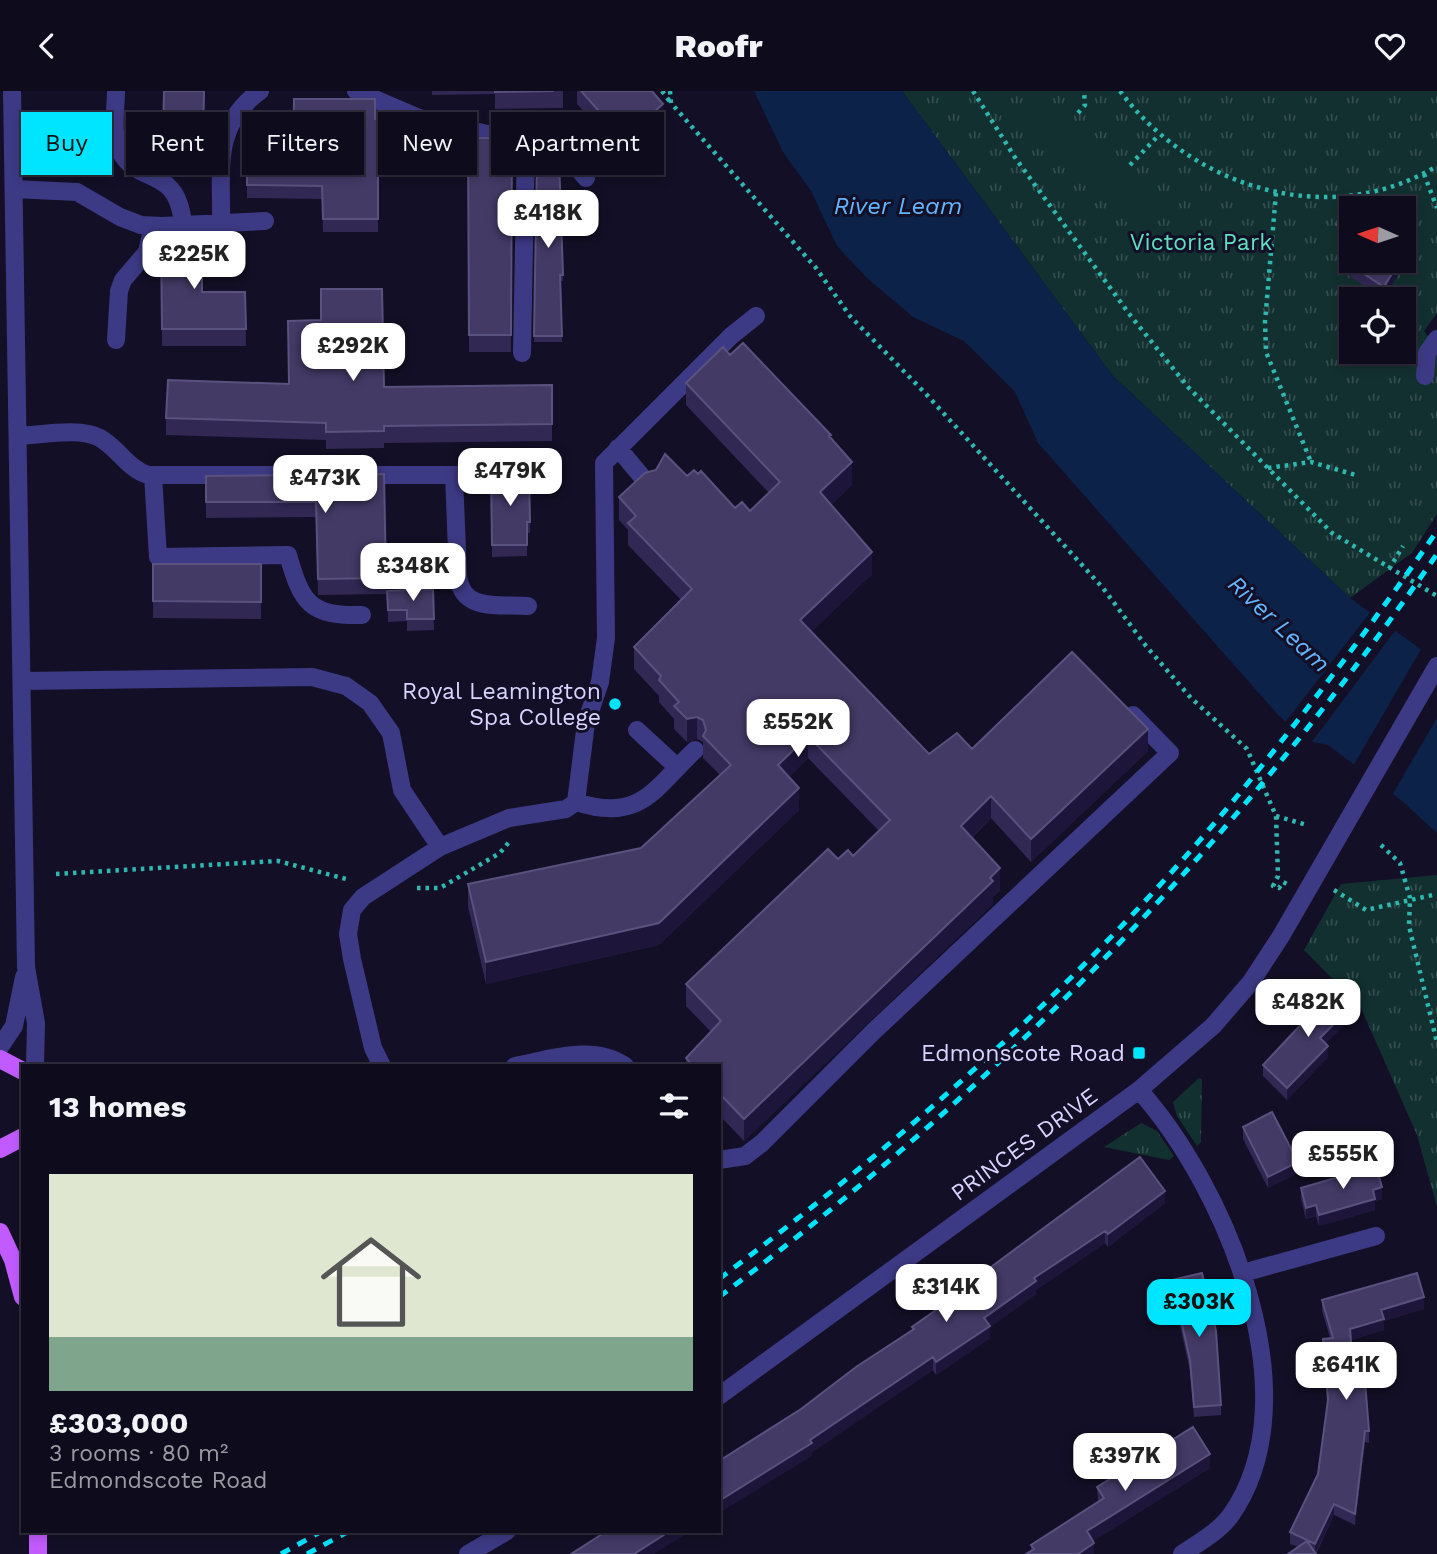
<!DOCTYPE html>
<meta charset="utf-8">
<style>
:root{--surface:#0e0b1c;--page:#1c1929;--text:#f1f3f6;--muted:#9b9ba3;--line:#2e2b3b;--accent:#00e5ff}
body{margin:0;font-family:"Work Sans",sans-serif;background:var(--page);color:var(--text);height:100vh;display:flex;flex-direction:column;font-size:26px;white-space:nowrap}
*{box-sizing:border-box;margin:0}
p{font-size:23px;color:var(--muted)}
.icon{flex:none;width:38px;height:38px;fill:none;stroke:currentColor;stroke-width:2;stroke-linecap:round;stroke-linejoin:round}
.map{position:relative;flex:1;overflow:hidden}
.panel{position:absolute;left:21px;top:973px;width:700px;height:469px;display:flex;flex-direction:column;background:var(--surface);border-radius:0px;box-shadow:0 4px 10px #0003,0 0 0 2px var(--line)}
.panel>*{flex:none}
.top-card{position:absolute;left:21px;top:21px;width:700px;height:63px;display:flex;gap:14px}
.needle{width:46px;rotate:273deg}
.fabs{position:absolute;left:1339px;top:105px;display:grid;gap:14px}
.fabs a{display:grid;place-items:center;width:77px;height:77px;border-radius:0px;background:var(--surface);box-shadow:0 4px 10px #0003,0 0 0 2px var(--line);font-size:35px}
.price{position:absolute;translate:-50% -60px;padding:0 16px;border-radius:14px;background:#fff;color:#222;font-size:23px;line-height:46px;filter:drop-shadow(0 2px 4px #0008)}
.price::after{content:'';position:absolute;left:50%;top:42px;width:21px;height:16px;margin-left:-10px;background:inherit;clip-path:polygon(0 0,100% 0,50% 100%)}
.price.active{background:var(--accent);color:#111}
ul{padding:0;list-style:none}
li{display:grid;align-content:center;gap:14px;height:371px;padding:0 28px}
li span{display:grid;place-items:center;height:217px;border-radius:0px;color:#555}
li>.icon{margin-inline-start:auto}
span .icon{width:126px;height:126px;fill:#fffc;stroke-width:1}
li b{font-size:30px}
h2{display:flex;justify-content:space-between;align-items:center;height:84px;padding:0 28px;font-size:30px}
.tag{padding:0 24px;border-radius:0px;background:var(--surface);box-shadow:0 4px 10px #0003,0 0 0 2px var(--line);font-size:24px;line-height:63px}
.tag.active{background:var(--accent);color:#111}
header{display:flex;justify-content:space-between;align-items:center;height:91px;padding:0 28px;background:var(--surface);font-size:32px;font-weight:800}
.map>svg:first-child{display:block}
.grass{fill:url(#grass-tufts);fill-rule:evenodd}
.pitch{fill:#12302f}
.water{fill:#0c2248}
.pier{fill:#130f26}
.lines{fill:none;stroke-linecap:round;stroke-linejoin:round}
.path{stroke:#2fb8b0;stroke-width:4.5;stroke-dasharray:3.5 5;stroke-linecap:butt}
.minor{stroke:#3d3a85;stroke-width:18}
.major{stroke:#c25bff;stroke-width:18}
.rail{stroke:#00e5ff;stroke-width:5;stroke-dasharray:10 9;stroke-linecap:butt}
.wall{fill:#312854}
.shaded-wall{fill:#1d163a}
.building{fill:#433a66;stroke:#5a527e;stroke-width:2}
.poi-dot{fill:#00e5ff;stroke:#130f26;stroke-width:2.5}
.labels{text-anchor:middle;stroke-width:6;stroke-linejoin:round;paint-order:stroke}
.park-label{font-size:23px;fill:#5fe0c0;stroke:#130f26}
.poi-label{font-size:23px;fill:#d9d4ff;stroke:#130f26;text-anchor:end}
.street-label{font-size:23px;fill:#d9d4ff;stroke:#130f26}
.water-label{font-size:24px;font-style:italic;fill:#62b6ff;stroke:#130f26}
</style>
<header><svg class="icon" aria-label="back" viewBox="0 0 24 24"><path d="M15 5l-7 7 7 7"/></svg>Roofr<svg class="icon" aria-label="heart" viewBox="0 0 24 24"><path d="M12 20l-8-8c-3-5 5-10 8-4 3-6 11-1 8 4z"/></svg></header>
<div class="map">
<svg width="1437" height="1463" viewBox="0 0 1437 1463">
<defs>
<pattern id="grass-tufts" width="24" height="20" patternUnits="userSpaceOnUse" patternTransform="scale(1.75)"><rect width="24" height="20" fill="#12302f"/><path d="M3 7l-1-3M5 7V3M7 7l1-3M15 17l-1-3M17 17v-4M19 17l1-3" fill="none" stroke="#344d4e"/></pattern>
</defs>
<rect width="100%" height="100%" fill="#130f26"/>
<!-- grass -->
<path class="grass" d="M902,0H1437V222L1424,240L1437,258V423L1412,462L1350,507L1113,285ZM1351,117H1404V170H1351ZM1351,208H1404V261H1351Z
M1437,784V1116L1417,1044L1361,917L1304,859L1341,793Z
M1199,987L1202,988L1201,1051L1197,1055L1177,1025L1173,1011Z
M1141,1032L1157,1040L1174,1065L1169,1069L1104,1056Z"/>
<!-- pitch -->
<path class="pitch" d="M1043,5L1153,114L1132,136L1022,27Z"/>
<!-- water -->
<path class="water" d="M754,0H902L1113,285L1350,507L1437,570V742L1402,710L1328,654L1308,650L1279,625L1038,352L1015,301L964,250L913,226L867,187L837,155L811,100L783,61Z"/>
<!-- pier -->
<path class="pier" d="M1372,519L1397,537L1324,635L1309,654L1306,653L1283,634Z
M1423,555L1437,566V627L1391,706L1352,677Z"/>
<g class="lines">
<!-- path -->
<path class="path" d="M662,0L671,12
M670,0L671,12L816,177L850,225L926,303L1103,497L1146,555L1191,607L1247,658L1276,725L1278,785L1273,795L1279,797L1283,791L1289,794
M973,0L1016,68L1130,224L1188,296L1332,442L1437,505
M1120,0C1192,97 1329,140 1437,75
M1078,22L1085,14L1084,0
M1130,74L1159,44
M1424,83L1437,117
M1276,102L1265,231L1266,261L1311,371
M1268,377L1311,371L1359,385
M1389,478L1403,455
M1276,725L1307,734
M1381,754L1400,772L1410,807L1409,835L1437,952
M56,783L278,770L350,789
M417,797H440L500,762L509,751
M1334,799L1366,819L1437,803"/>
<!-- minor -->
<path class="minor" d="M12,0L26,876L36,932L35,975
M116,0C116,18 111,43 120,60C139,96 177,73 183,133
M356,0L419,27L500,46L545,48L567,64L586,87
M14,98L77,101L120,126L141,134L162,135L265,130
M221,130C222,77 212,35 260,0
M116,249L119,200L123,189L147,161L153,135
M522,262L526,48
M1425,285L1427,262L1437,248
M18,345C41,344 80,336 100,347C119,358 127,377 148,384H297
M618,357L648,393
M515,382L454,384L458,485C462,521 498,513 528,515
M153,384L158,466L288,464C302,513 310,525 362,524
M360,384H454
M22,590L312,586L346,595L370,612L391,642L402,699L440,756
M637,639L677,676
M576,711C640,732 654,698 695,659
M0,956L14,935L24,886
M382,975L373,957L352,868L348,843L352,819L363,806L440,756L509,727L566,718L576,711L586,632L600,591L606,547L604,372L731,245L756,225
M515,975C551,968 593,953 625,975
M1139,999C1225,1095 1314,1305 1231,1424C1220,1440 1198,1452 1182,1463
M719,1069L745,1065L762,1052L874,940L1170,662L1133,624
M1243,1182L1376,1145
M719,1305L1139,999L1213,935L1251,891L1281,845L1437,575
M468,1463L507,1440"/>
<!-- major -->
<path class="major" d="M0,968L23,980
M0,1058L23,1046
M0,1141L13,1169L23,1206
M38,1463V1440"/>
<!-- rail -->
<path class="rail" d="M719,1188C916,1040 1105,871 1260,677C1322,600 1381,521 1437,440
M719,1206C998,997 1239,749 1437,463
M281,1463L322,1440
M307,1463L349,1440"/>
</g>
<!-- wall -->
<path class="wall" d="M164,0H205L203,62L163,61Z
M432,0H563V17L495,18V3L432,4Z
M577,0H652L663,30L624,65L577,13Z
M375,28H381V65H378V141H323L322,108L247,107V54H293Z
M468,47H512L511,261H469Z
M537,67H559L563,190H561L562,251H534Z
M1337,134L1351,141V170H1398L1397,186L1384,207L1346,183V171L1349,166L1337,146Z
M161,147L202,201H245L246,255H162Z
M730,264L831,347L852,394L831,414L872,483L811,541L929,663L972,658L1148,660L1031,771L991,727L972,747L1000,799L993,806V813L744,1050L719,1024V975H686V967L711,941L686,915V893L838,768L853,765L879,740L808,667L789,686L799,719L659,854L486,893L468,816V793L641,757L720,684L703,667V651L697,648L687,651L674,638V628L659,611V605L634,578V556L681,509L628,454V439L619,429V406L687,385L735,417L750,420L769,402L686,314V292Z
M552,294V350L384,352V357L326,358V349L166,344V327L384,296Z
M529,381L530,442H527V465L492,466L491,383Z
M384,383L386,503L318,504L316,426L206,427V385Z
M153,473H261V528L153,527Z
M433,498L434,539L407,540V530L388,531L387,500Z
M1356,923L1326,952L1328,966L1287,1009L1263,985V974Z
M1243,1036L1298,1082L1268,1097L1243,1048Z
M1301,1097L1382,1108L1375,1110V1119L1319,1135L1316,1125L1306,1128L1301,1108Z
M1165,1112L1108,1156L1105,1152L1036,1199V1203L990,1236V1247L936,1284L933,1279L812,1361V1365L801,1318L912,1239V1236L968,1197V1193Z
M1172,1189L1221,1314V1324L1194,1326L1190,1280L1172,1199Z
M1322,1209L1424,1218L1384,1230V1239L1351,1249L1354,1291L1369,1340V1352L1365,1351L1355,1434L1334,1424L1316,1463L1290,1453V1441L1318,1383L1328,1313L1323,1248L1330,1247L1322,1220Z
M1210,1377L1093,1450L1094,1463L1031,1460V1454L1098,1411L1097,1396Z"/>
<!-- shaded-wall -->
<path class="shaded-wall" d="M663,13V30L624,65V48Z
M1394,170H1398L1396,176L1397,174V186L1384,207V196Z
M852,371V394L820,424V401Z
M872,461V483L800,552V529Z
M697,626V648L687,651V628Z
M1148,638V660L1031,771V748Z
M808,645V667L778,697V674Z
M799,697V719L659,854L486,893V871Z
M991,705V727L961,757V735Z
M1000,777V799L993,806V813L744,1050V1028Z
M1356,911V923L1320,958V947Z
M1328,955V966L1287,1009V997Z
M1298,1071V1082L1268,1097V1086Z
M1382,1096V1108L1375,1110V1119L1319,1135V1124L1373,1099Z
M1165,1100V1112L1108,1156V1143Z
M1316,1114V1125L1306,1128V1117Z
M1105,1140V1152L1036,1199V1203L990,1236V1247L936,1284V1271L984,1227L1034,1187Z
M1424,1206V1218L1384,1230V1239L1350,1249V1238L1381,1219Z
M933,1266V1279L812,1361V1365L719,1422V1410Z
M1365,1340V1351L1355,1434V1423Z
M1210,1363V1377L1087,1454V1440Z
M1334,1413V1424L1315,1463V1453Z
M670,1440H691L654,1463H634Z
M1094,1452V1463H1078Z"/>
<!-- building -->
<path class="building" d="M164,0H204L203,46L163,45Z
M495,0H554L495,1Z
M581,0H652L663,13L624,48Z
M294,8H375V28H381V51H378V128H323L322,95L247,94V54H293Z
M468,47H512L511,244H469Z
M537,67H559L563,184H560L562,245H534Z
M1337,134L1351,141V157Z
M202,146V201H245L246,238H162L161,147Z
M1351,164V170H1394L1393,171L1397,174L1384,196L1346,171Z
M321,198H382L384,296L552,294V333L384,335V340L326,341V332L166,327L168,289L289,293L288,230L321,229Z
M743,252L831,344L829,345L852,371L820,401L872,461L800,529L929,663L957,642L972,658L1072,561L1148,638L1031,748L991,705L961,735L1000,777L990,787L993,790L744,1028L719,1002V975H693L686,967L721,930L686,893L828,758L838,768L848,759L853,765L890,729L808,645L778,674L799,697L659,832L486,871L468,793L641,757L731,674L703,645L706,639L703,629L697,626L687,628L674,615L679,611L659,589L661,585L634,556L692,498L628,432L636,425L619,406L645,382L656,379L665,363L687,385L694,379L698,383L701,380L735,417L742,411L750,420L780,391L686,292L723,256L730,264Z
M529,381L530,431H527V454H492L491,383Z
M384,383L386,487L318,488L316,411H206V385Z
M153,473H261V511L153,510Z
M433,498L434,528H407V519H388L387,500Z
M1338,894L1356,911L1320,947L1328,955L1287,997L1263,974Z
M546,972L547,975H531Z
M1272,1021L1298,1071L1268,1086L1243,1036Z
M1140,1066L1165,1100L1108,1143L1105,1140L1034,1187L1036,1190L984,1227L990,1235L936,1271L933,1266L810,1349L812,1352L719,1410V1370L801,1318L856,1276L914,1238L912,1236L970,1195L968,1193Z
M1376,1075L1382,1096L1373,1099L1375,1108L1319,1124L1316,1114L1306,1117L1301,1097Z
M1202,1182L1216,1240L1221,1314L1194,1316L1190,1269L1172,1189Z
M1417,1182L1424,1206L1381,1219L1384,1228L1350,1238L1354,1291L1365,1290L1369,1340H1365L1355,1423L1334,1413L1315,1453L1290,1441L1318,1383L1328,1309L1323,1248L1333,1247L1322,1209Z
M1193,1336L1210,1363L1087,1440L1094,1452L1078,1463H1026L1034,1458L1031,1454L1104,1407L1097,1396Z
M607,1440H670L634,1463H571Z
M1307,1450L1316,1463H1288Z"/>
<!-- markers -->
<g class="poi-dot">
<circle cx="615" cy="613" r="7"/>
<rect x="1132" y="955" width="14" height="14" rx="3.5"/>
</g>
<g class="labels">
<!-- park labels -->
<g class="park-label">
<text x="1201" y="159">Victoria Park</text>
</g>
<!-- poi labels -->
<g class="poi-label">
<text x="601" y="608">Royal Leamington<tspan x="601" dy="26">Spa College</tspan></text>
<text x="1125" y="970">Edmonscote Road</text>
</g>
<!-- street labels -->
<g class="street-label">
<text transform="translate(1024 1053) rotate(-36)" y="8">PRINCES DRIVE</text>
</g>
<!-- water labels -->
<g class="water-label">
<text x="898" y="123">River Leam</text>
<text transform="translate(1279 533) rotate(43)" y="8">River Leam</text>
</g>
</g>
</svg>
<div class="fabs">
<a><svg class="needle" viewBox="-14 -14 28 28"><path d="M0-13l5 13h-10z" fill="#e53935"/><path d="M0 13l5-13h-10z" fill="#9b9ba3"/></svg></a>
<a><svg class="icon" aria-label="locate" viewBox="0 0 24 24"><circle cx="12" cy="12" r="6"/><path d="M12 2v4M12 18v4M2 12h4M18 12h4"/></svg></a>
</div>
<b class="price" style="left:548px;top:159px">£418K</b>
<b class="price" style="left:194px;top:200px">£225K</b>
<b class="price" style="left:353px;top:292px">£292K</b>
<b class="price" style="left:510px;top:417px">£479K</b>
<b class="price" style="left:325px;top:424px">£473K</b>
<b class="price" style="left:413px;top:512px">£348K</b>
<b class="price" style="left:798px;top:668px">£552K</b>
<b class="price" style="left:1308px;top:948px">£482K</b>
<b class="price" style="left:1343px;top:1100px">£555K</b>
<b class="price" style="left:946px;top:1233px">£314K</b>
<b class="price active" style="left:1199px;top:1248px">£303K</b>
<b class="price" style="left:1346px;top:1311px">£641K</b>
<b class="price" style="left:1125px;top:1402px">£397K</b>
<div class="top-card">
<a class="tag active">Buy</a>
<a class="tag">Rent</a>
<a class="tag">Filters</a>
<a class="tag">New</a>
<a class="tag">Apartment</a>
</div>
<section class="panel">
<h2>13 homes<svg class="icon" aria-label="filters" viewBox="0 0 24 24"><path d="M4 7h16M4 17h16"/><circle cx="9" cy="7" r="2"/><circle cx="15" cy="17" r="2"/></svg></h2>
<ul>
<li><span style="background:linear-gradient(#dfe7d0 75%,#7fa58c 0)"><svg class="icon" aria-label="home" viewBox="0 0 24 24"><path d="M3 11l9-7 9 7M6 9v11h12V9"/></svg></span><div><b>£303,000</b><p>3 rooms · 80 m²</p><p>Edmondscote Road</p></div></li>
</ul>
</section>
</div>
